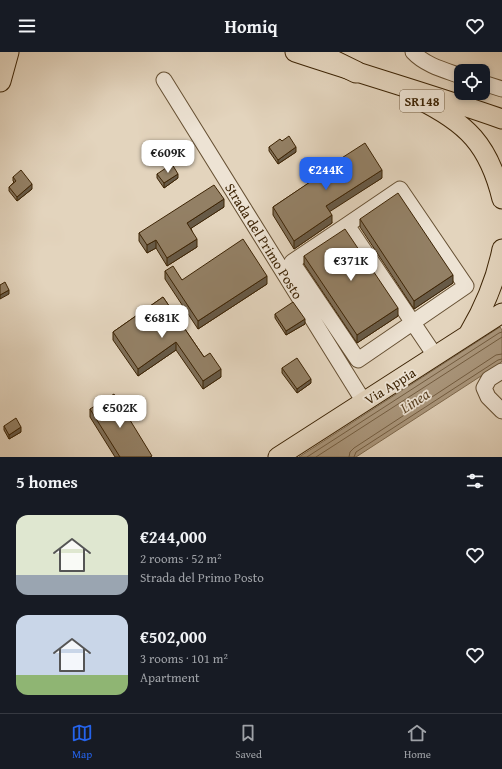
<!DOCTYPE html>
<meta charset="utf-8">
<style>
:root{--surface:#171b24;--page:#242831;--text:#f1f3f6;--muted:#9ea1a6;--line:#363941;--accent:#2563eb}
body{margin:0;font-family:"Gentium Book Plus",serif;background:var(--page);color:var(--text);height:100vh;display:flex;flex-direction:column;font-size:15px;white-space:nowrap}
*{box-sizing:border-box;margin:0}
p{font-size:13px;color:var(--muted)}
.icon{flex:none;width:22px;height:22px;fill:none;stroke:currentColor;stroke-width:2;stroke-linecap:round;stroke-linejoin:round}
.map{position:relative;height:405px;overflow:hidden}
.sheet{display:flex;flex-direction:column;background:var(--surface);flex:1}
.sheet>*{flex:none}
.tools{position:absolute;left:454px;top:12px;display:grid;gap:8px}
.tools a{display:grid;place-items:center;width:36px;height:36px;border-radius:8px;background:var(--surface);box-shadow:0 2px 6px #0003;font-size:20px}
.price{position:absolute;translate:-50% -34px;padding:0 9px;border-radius:8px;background:#fff;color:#222;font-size:13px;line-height:26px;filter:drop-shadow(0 1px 2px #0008)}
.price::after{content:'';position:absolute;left:50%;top:24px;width:12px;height:9px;margin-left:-6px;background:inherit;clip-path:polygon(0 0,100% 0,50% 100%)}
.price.current{background:var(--accent);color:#fff}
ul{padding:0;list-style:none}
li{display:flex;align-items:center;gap:12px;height:100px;padding:0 16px}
li span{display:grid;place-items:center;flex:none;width:112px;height:80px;border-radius:12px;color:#555}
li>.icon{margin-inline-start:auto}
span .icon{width:48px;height:48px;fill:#fffc;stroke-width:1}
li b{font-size:17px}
h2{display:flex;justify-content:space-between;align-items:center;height:48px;padding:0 16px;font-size:17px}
header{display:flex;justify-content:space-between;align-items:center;height:52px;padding:0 16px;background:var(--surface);font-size:18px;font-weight:700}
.dock{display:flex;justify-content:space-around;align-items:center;height:56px;border-top:1px solid var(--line);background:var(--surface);font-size:11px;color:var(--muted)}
.dock a{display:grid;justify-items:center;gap:2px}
.dock .current{color:var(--accent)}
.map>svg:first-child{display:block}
.water{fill:#ab987e;stroke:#7f6a4e}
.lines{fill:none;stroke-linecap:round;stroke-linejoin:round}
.shore{stroke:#745e42;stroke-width:1}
.minor-casing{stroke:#665033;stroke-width:17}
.major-casing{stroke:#3d2405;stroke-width:21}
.highway-casing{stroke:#3d2405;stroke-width:23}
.minor{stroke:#ede3d4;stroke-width:15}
.major{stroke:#e3d4bd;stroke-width:19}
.highway{stroke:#e3d4bd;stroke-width:21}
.wall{fill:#7e6e57;stroke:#3d2405}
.shaded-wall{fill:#675a47;stroke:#3d2405}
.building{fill:#938065;stroke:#3d2405}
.labels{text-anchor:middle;stroke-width:3.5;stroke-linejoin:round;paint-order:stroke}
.shield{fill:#ede3d4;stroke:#725d43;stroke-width:1}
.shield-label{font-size:13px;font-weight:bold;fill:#3d2405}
.street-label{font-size:14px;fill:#3d2405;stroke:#ede3d4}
.water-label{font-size:15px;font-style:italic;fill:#5e4729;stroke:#ede3d4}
</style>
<header><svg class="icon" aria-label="menu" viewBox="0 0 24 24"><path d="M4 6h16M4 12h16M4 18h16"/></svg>Homiq<svg class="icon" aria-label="heart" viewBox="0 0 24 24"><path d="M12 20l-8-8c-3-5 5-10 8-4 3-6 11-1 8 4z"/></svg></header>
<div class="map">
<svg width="502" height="405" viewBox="0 0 502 405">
<rect width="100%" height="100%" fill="#e3d4bd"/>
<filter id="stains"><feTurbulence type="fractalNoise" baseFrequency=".005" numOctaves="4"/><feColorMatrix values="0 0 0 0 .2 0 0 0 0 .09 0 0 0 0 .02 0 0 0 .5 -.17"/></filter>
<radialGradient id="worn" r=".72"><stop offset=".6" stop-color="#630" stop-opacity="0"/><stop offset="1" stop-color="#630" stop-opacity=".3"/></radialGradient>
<!-- water -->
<path class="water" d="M500,275L502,278V309L498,313L356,405H299Z"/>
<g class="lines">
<!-- shore -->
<path class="shore" d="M307,405L499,281L502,280
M316,405L502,285
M349,405L350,400L354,396L496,303L502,302
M354,405L356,400L498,308L502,307"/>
<!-- minor casing -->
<g class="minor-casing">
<path id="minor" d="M413,0C425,13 444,18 461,24
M164,28L364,350
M483,31L502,37
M347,173L400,137L466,234L358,308L292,210L347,173L436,305
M502,319L489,327L484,336L488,345L502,359"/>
</g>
<!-- major casing -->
<g class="major-casing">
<path id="major" d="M295,0C364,23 434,43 502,67
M418,47C467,71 489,93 502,147
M469,281C485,254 496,228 502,197
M278,405L502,261"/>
</g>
<!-- highway casing -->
<g class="highway-casing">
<path id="highway" d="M315,0L356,20
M0,29L8,0"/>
</g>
<!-- minor -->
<use href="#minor" class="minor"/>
<!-- major -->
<use href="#major" class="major"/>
<!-- highway -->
<use href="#highway" class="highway"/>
</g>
<!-- wall -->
<path class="wall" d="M282,89L296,100L278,112L269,99V95Z
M157,122L178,126L164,136L157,126Z
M13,125L32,137L17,149L9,139V135L14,130L13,129Z
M382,126L329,159L332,171L294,197L273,163V155L309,131V127Z
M224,155L191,176L197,195L167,214L156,196L147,201L139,189V181Z
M360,167L453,231L414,257L360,175Z
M304,204L398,264L357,291L304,212Z
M165,219L182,228L267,232L198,277L165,227Z
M163,245L204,305L221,325L203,337L176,298L138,324L113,288V280Z
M275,262L305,272L286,283L275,266Z
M282,316L311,331L297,341L282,321Z
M90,357L152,405H115L90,365Z
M4,374L21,380L9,387L4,378Z"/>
<!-- shaded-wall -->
<path class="shaded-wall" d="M296,95V100L278,112V108Z
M382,118V126L326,162V154Z
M178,122V126L164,136V131Z
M32,132V137L17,149V145Z
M224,147V155L187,179V171Z
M332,163V171L294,197V189Z
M197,187V195L167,214V206Z
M156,188V196L147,201V193Z
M453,223V231L414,257V249Z
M267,224V232L198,277V269Z
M9,238V242L0,247V243Z
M398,256V264L357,291V283Z
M305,267V272L286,283V279Z
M176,290V298L138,324V317Z
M221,317V325L203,337V329Z
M311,327V331L297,341V337Z
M21,375V380L9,387V383Z"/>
<!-- building -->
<path class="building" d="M289,84L296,95L278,108L269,95L280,87L282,89Z
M365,91L382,118L326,154L332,163L294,189L273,155L310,130L309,127Z
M172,112L178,122L164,131L157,122Z
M21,118L32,132L17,145L9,135L16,129L13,125Z
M214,133L224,147L187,171L197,187L167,206L156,188L147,193L139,181Z
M398,141L453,223L414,249L360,167Z
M345,177L398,256L357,283L304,204Z
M243,187L267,224L198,269L165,219L173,214L182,228Z
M5,230L9,238L0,243V233Z
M163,245L204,305L210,301L221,317L203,329L176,290L138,317L113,280Z
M293,250L305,267L286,279L275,262Z
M297,306L311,327L297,337L282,316Z
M114,342L152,404L150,405H120L90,357Z
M16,366L21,375L9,383L4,374Z"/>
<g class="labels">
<!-- shield labels -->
<rect class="shield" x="400" y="38" width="44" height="22" rx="3"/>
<g class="shield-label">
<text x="422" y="54">SR148</text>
</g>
<!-- street labels -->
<g class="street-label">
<text transform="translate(264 189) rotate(58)" y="5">Strada del Primo Posto</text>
<text transform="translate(390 334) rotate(-32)" y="5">Via Appia</text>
</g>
<!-- water labels -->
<g class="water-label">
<text transform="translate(415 349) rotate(-33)" y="5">Linea</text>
</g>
</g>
<rect width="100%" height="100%" filter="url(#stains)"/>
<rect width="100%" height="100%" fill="url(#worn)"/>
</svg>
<div class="tools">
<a><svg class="icon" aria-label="locate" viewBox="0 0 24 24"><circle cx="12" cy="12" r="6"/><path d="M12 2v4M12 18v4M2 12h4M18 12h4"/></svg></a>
</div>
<b class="price" style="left:168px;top:122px">€609K</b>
<b class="price current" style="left:326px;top:139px">€244K</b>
<b class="price" style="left:351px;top:230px">€371K</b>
<b class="price" style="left:162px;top:287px">€681K</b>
<b class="price" style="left:120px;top:377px">€502K</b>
</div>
<section class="sheet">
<h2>5 homes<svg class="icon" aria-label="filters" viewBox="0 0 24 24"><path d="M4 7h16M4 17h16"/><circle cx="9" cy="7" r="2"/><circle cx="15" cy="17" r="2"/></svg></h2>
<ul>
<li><span style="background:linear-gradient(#dfe7d0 75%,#9aa5b1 0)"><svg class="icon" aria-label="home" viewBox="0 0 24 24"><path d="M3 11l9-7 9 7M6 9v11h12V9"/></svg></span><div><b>€244,000</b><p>2 rooms · 52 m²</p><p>Strada del Primo Posto</p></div><svg class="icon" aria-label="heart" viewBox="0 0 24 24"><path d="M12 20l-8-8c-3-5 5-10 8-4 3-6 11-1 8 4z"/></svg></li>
<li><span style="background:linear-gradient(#c9d6e8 75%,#8fb573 0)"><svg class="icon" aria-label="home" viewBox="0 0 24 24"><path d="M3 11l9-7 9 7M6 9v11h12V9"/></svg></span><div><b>€502,000</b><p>3 rooms · 101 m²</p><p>Apartment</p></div><svg class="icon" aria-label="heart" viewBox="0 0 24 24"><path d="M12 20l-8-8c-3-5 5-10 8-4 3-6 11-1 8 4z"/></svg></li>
</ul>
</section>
<nav class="dock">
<a class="current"><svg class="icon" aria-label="map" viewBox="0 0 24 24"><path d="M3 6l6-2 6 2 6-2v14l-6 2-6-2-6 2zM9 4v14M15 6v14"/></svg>Map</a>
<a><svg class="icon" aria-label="saved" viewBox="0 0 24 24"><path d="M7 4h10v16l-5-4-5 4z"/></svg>Saved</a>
<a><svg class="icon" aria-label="home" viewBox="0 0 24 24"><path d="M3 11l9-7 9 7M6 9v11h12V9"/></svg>Home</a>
</nav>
